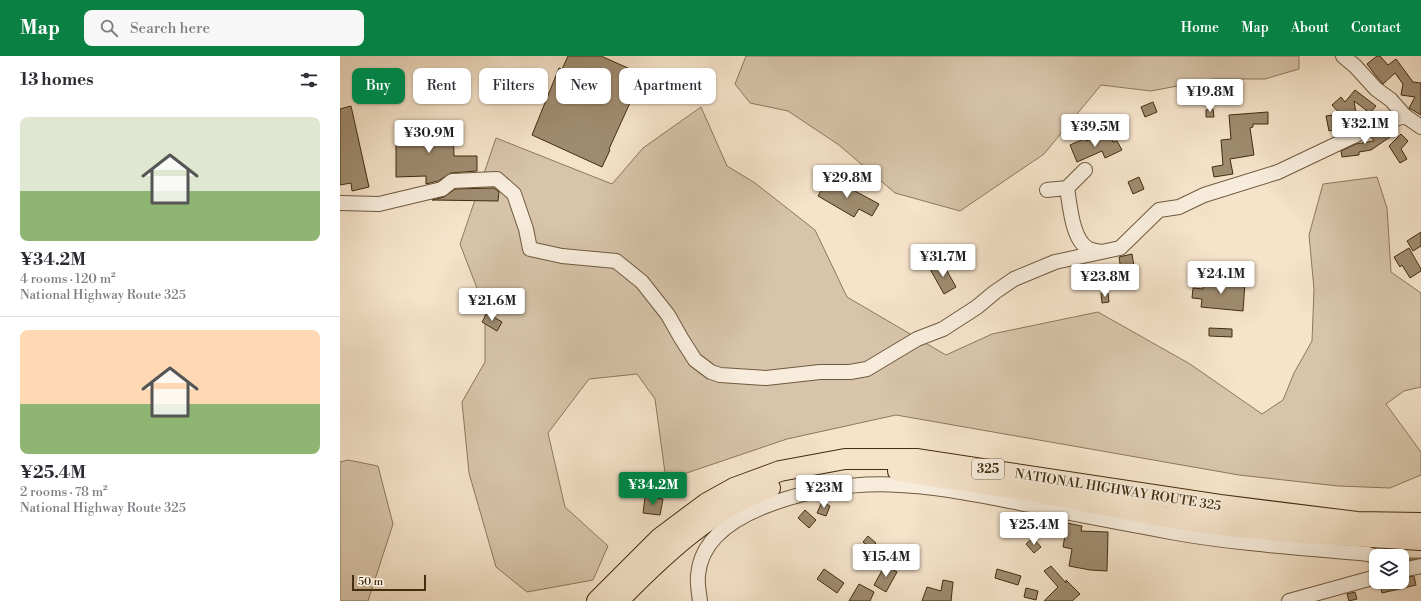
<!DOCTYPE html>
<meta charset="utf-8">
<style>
:root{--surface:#fff;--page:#f7f7f7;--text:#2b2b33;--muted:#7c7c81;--line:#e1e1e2;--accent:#0b8043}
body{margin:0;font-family:"Libre Bodoni",serif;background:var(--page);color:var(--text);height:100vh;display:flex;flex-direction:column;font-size:15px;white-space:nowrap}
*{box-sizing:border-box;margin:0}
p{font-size:13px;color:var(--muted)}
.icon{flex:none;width:22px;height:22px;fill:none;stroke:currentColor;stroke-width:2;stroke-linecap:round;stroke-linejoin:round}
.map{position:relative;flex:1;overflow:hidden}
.sheet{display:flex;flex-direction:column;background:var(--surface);width:340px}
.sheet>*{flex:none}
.top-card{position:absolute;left:12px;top:12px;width:380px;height:36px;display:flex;gap:8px}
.fabs{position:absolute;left:1029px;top:493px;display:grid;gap:8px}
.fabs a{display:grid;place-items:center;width:40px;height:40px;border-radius:8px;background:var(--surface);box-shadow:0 1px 3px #0004;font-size:20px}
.scale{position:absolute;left:12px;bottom:10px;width:74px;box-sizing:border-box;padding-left:4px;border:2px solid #422d0f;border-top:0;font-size:11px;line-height:14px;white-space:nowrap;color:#422d0f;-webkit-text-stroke:3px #f8eddd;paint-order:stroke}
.price{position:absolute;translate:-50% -34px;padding:0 9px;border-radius:4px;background:#fff;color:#222;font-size:13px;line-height:26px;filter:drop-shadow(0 1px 2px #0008)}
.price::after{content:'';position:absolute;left:50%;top:24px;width:12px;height:9px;margin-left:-6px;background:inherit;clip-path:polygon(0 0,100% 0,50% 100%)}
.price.current{background:var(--accent);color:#fff}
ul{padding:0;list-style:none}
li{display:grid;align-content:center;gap:8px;height:212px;padding:0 20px}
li+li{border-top:1px solid var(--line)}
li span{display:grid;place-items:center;height:124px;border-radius:8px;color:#555}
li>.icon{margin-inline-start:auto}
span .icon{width:72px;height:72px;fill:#fffc;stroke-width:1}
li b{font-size:17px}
h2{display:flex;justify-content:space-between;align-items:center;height:48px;padding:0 20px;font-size:17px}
.pill{padding:0 14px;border-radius:8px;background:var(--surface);box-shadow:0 1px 3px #0004;font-size:14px;line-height:36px}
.pill.current{background:var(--accent);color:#fff}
header{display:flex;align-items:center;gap:24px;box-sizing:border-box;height:56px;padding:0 20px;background:var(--accent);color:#fff}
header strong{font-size:19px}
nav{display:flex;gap:22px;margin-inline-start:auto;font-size:14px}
.search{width:280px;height:36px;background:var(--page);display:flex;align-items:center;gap:10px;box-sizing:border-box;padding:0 14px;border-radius:8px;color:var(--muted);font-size:15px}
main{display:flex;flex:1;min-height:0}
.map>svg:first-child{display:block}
.green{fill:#d7c4aa;stroke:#8c785c}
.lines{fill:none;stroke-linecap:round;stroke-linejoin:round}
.stream{stroke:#897559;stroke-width:3}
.building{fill:#9f8c70;stroke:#422d0f}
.minor-casing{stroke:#6f5a3e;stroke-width:16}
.highway-casing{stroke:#422d0f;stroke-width:22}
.minor{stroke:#f8eddd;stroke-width:14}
.highway{stroke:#f5e3ca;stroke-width:20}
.labels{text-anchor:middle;stroke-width:3;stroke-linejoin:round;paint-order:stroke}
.shield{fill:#f8eddd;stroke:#79674d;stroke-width:1}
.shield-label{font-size:12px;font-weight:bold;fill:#422d0f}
.street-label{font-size:13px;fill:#422d0f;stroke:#f8eddd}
</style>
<header>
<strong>Map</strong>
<div class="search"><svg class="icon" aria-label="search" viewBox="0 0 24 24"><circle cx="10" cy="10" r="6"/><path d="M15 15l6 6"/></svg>Search here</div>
<nav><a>Home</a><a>Map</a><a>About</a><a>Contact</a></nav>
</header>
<main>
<section class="sheet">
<h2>13 homes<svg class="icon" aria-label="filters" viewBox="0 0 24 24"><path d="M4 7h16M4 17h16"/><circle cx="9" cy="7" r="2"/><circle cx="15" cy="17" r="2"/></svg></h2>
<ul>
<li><span style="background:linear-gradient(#dfe7d0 60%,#8fb573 0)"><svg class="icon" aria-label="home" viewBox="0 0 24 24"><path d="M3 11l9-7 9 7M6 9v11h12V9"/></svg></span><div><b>¥34.2M</b><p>4 rooms · 120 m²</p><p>National Highway Route 325</p></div></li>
<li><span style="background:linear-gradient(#ffd9b3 60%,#8fb573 0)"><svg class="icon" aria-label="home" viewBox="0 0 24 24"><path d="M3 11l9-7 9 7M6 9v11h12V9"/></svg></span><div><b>¥25.4M</b><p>2 rooms · 78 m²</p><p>National Highway Route 325</p></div></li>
</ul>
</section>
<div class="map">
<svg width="1081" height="545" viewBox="0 0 1081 545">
<rect width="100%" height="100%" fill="#f5e3ca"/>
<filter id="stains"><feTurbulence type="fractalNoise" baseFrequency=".005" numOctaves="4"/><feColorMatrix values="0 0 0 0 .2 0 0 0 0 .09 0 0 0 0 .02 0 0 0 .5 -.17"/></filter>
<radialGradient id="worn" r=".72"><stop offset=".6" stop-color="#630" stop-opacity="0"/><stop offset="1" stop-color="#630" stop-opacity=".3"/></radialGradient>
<!-- green -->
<path class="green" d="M406,0H959V13L925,23H874L811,35L761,29L704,98L620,155L555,137L499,89L448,55L410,47L395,28Z
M361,51L387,110L415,127L475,174L507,241L606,299L652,278L758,256L850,308L922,358L943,344L954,317L972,285L974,233L969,179L983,128L1037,121L1047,152L1051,216L1081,237V331L1064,335L1046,348L1081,396V419L1050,432L998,430L899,419L556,359L447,383L326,424L315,343L297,318L249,323L208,377L225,451L268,490L253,524L187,536L156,511L129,417L122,346L145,306V253L120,188L156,82L272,128L303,92Z
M8,404L38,410L53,468L28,545H0V406Z"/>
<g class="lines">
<!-- stream -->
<path class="stream" d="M1067,503H1081"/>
</g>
<!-- building -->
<path class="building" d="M228,0H261L308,21L299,41L294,38L269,93L270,94L262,111L192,79L219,12L222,13Z
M1037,0H1040L1048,9L1056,3L1073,26L1081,27V59L1069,52L1075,41L1061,39L1063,28L1055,17L1043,28L1036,20L1027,8Z
M1015,34L1036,50L1030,57L1014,45L1018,69L989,75L986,60L1000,58L992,49L1001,41L1005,46Z
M813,46L817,56L805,61L801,51Z
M11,50L29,131L12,135L11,127L0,129V53Z
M873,53L874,61H866V54Z
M928,56V68H913V71L910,72L914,99L890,103L893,118L874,121L872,111L883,109L881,84L891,83L889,59Z
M113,70L114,100H137V115L111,117L98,125L86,128V120L56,121V71Z
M1046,75L1050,81L1031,94L1019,96V99L1002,101L1001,95L1016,88L1034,85L1031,81Z
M1061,78L1068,85L1061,93L1067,103L1060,107L1049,90Z
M761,79L765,84L771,81L773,86L777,85L782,94L765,102L762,95L737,106L730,89L746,82V85Z
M489,121L539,148L532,160L519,153L514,161L478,140Z
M799,121L804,133L793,138L788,126Z
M154,132L159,136L158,145L92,144L104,141L115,133Z
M1081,176V190L1073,195L1067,185Z
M1069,192L1081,213V215L1070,222L1062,209L1060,211L1054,201Z
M792,198L795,217L791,218L792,227L779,229L778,221H782L779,201Z
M602,206L616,231L604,238L590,213Z
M864,224L905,227L903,255L861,251L862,243L852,242L853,232L863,233Z
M761,237H768L769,246L762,247Z
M147,257L162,266L157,275L142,266Z
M869,272L892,273V281L869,280Z
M305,441L323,443L320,459L303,457Z
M482,446L490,450L486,460L477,457Z
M465,454L476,464L469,472L458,462Z
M727,467L742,470L741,475L768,476L767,515L750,514L729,510L732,493L723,491Z
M528,480L536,487L531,493L523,486Z
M693,482L701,491L694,497L686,488Z
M545,509L557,516L546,536L534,529Z
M711,510L726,527V524L740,538L732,545H704L718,531L704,515Z
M484,513L504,527L497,537L477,523Z
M657,513L681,520L678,529L655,522Z
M1074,520L1076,529L1042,537L1040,528L1043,526H1064L1063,522Z
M603,524L613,526L611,545H582L587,531L601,535Z
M519,528L534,536L530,545H509Z
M686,532L698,535L696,544L684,541Z
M1015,536L1017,543L1009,545L1007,538Z"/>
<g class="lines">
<!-- minor casing -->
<g class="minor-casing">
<path id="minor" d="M1003,0L1015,10L1036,33L1051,44L1065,60L1081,71
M727,132C730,149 732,185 749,193C753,195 758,195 761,196
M707,134L727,132L745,114
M0,147L39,148L102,133L112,125L157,123L174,138L186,173L190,193L222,200L276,205L302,226L328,259L341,282L355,304L371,316L380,319L426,322L480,316H510L527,313L577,283L603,273L637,251L655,236L674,223L715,206L780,192L819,154L839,151L864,139L938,116L1037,69L1065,60
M1062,514L1081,510
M360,545C359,537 357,527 358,519C361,483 393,463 423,451C520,413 592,430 690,449C738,459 787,468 836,477C899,488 964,492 1028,498L1036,501
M949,545L1036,521"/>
</g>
<!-- highway casing -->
<g class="highway-casing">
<path id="highway" d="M558,415L685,434L825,461L888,470L946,476L1081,484
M257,545L320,482L367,447L394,432L440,415L505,403H576L880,449L1017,466L1081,467
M278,545C318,504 375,449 430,432"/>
</g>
<!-- minor -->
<use href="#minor" class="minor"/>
<!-- highway -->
<use href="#highway" class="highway"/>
</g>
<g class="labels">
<!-- shield labels -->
<rect class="shield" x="632" y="403" width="32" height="20" rx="3"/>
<g class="shield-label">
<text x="648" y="417">325</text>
</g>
<!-- street labels -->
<g class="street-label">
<text transform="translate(778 433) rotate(9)" y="5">NATIONAL HIGHWAY ROUTE 325</text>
</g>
</g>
<rect width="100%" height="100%" filter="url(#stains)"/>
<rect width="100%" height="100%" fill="url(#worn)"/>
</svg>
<div class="fabs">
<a><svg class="icon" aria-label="layers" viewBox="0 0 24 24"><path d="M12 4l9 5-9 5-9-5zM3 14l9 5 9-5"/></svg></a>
</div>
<div class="scale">50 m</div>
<b class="price" style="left:870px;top:57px">¥19.8M</b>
<b class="price" style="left:1025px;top:89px">¥32.1M</b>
<b class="price" style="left:755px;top:92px">¥39.5M</b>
<b class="price" style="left:89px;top:98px">¥30.9M</b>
<b class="price" style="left:507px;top:143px">¥29.8M</b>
<b class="price" style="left:603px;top:222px">¥31.7M</b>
<b class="price" style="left:881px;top:239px">¥24.1M</b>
<b class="price" style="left:765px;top:242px">¥23.8M</b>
<b class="price" style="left:152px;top:266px">¥21.6M</b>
<b class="price current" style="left:313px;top:450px">¥34.2M</b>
<b class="price" style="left:484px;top:453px">¥23M</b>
<b class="price" style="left:694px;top:490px">¥25.4M</b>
<b class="price" style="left:546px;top:522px">¥15.4M</b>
<div class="top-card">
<a class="pill current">Buy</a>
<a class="pill">Rent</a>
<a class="pill">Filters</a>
<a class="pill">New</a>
<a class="pill">Apartment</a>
</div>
</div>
</main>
